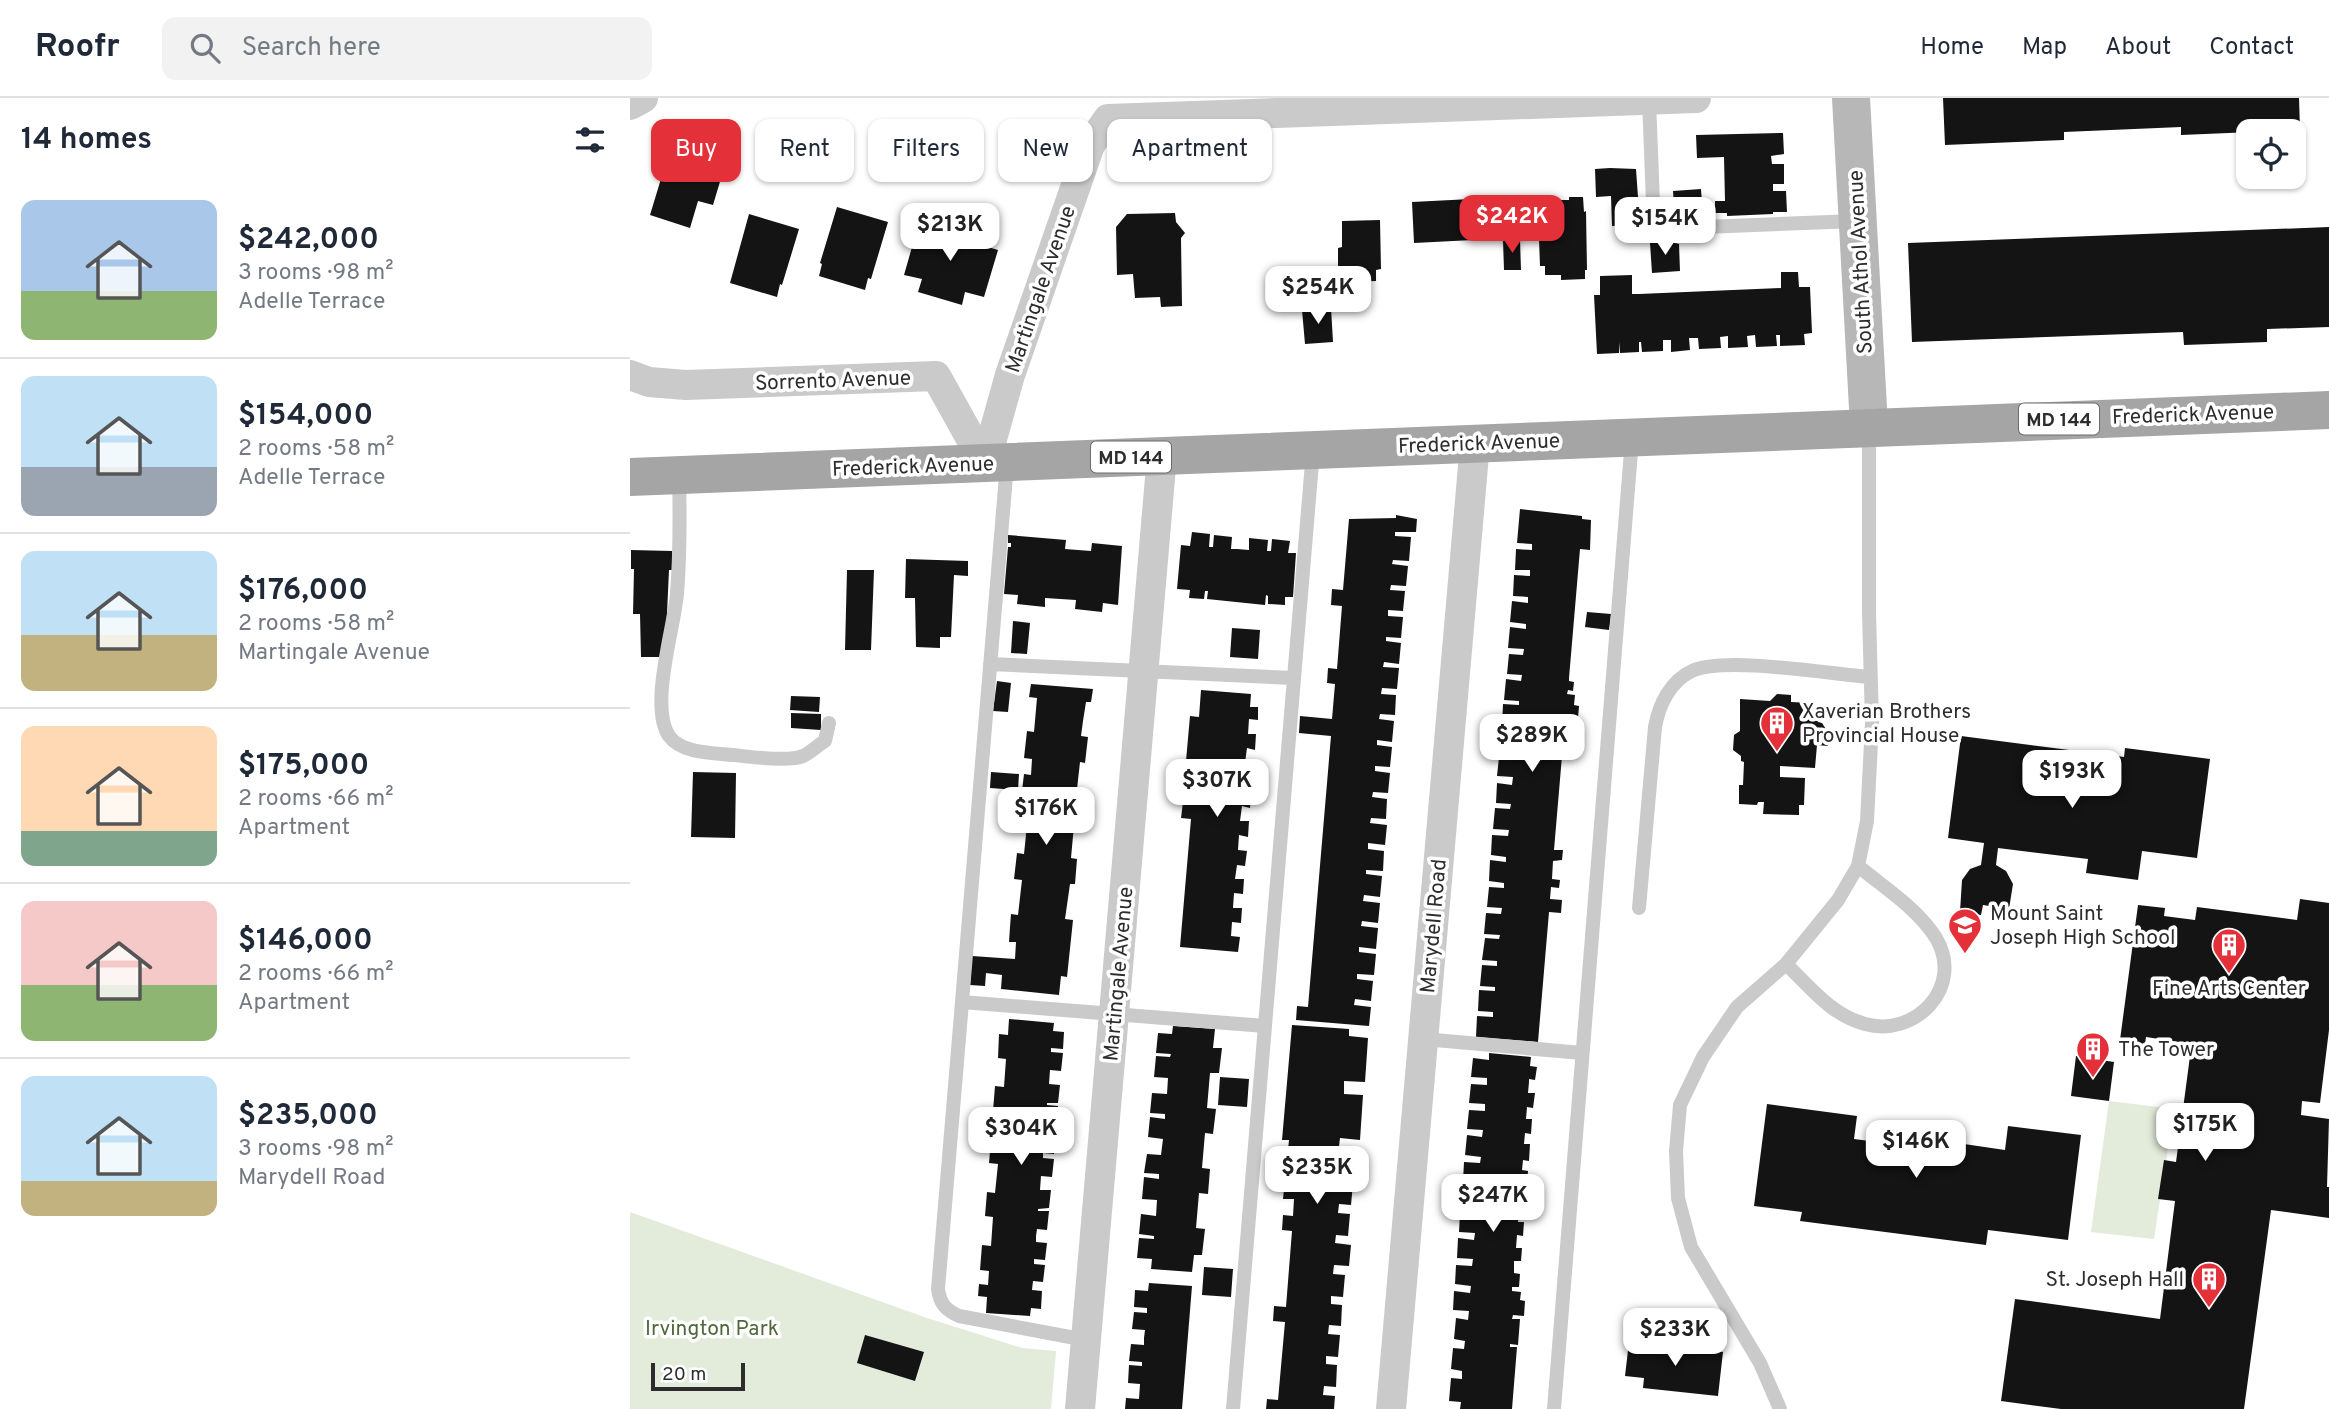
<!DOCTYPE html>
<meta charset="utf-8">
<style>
:root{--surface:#fff;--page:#f2f2f3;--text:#1f2937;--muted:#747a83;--line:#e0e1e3;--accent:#e33039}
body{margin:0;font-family:Overpass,sans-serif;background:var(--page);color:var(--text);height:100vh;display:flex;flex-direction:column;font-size:26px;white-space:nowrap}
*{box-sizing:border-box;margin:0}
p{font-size:23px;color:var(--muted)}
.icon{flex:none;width:38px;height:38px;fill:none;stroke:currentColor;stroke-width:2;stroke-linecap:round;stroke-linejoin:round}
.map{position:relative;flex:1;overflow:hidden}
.panel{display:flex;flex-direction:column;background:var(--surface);width:630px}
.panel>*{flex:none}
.banner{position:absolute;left:21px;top:21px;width:665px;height:63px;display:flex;gap:14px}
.tools{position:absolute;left:1606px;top:21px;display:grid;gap:14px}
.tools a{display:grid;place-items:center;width:70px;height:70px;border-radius:14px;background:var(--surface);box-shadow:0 2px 5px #0004;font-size:35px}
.scale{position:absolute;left:21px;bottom:18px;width:94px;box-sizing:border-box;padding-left:7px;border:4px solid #2d2d2d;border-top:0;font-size:19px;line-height:24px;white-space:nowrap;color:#2d2d2d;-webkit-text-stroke:5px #fff;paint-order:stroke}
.price{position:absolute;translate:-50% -60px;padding:0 16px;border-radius:14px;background:#fff;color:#222;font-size:23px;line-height:46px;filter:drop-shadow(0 2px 4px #0008)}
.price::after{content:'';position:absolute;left:50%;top:42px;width:21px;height:16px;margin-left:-10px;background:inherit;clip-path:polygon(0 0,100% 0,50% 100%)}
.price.current{background:var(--accent);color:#fff}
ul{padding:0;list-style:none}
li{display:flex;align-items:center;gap:21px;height:175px;padding:0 21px}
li+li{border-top:2px solid var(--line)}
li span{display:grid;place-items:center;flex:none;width:196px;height:140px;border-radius:14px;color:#555}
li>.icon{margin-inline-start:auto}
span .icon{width:84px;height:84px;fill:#fffc;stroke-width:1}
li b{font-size:30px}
h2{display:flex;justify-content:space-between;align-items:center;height:84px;padding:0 21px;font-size:30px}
.tag{padding:0 24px;border-radius:14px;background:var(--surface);box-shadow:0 2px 5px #0004;font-size:24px;line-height:63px}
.tag.current{background:var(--accent);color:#fff}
header{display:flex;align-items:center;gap:42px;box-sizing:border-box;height:98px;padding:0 35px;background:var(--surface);border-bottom:2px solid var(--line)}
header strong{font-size:33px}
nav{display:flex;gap:38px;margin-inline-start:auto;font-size:24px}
.search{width:490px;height:63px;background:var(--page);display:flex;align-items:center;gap:18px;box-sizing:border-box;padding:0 24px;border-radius:14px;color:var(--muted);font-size:26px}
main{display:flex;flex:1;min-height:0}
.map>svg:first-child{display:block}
.green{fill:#e3ebdb}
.building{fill:#141414}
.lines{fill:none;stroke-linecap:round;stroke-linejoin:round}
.lane{stroke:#cacaca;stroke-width:14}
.street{stroke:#cacaca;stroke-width:30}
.secondary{stroke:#b7b7b7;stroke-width:38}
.primary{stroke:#a5a5a5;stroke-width:38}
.labels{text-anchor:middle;stroke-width:7;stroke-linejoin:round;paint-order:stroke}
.shield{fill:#fff;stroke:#6c6c6c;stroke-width:2}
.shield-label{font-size:19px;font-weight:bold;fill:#2d2d2d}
.street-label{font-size:21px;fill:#2d2d2d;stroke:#fff}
.poi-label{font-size:21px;fill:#2d2d2d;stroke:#fff;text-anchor:start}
.park-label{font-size:21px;fill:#4f683b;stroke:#fff}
</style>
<header>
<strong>Roofr</strong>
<div class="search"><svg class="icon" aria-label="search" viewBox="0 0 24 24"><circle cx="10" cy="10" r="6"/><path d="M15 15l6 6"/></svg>Search here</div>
<nav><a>Home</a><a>Map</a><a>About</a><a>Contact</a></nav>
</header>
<main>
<section class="panel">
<h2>14 homes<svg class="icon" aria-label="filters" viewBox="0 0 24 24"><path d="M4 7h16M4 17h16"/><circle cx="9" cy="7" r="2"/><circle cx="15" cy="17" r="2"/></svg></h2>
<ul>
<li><span style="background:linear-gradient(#a9c7e8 65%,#8fb573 0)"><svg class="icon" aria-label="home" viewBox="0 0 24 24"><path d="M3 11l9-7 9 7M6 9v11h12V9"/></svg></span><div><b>$242,000</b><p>3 rooms · 98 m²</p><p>Adelle Terrace</p></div></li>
<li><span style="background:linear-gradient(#bfe0f5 65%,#9aa5b1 0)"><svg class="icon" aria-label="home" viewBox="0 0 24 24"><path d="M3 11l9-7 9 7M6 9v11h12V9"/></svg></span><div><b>$154,000</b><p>2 rooms · 58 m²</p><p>Adelle Terrace</p></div></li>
<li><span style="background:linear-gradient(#bfe0f5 60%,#c2b280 0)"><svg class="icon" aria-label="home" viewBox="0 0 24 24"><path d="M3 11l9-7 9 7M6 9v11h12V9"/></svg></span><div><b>$176,000</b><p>2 rooms · 58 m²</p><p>Martingale Avenue</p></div></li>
<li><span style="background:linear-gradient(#ffd9b3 75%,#7fa58c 0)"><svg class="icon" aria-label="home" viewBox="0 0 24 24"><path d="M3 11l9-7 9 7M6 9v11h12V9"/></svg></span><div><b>$175,000</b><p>2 rooms · 66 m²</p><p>Apartment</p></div></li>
<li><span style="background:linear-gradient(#f6c9c9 60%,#8fb573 0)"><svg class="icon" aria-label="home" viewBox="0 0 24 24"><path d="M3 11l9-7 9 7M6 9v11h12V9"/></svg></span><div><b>$146,000</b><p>2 rooms · 66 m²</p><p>Apartment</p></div></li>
<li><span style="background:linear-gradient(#bfe0f5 75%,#c2b280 0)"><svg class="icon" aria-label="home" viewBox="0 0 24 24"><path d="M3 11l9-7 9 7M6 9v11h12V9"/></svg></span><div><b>$235,000</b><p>3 rooms · 98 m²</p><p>Marydell Road</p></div></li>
</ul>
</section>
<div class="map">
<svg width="1699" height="1311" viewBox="0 0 1699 1311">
<rect width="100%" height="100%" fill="#fff"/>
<!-- green -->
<path class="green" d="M1479,1003L1544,1011L1524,1141L1461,1134Z
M0,1114L297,1220L392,1250L426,1253L421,1311H0Z"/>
<!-- building -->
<path class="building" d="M1313,0H1669L1670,32L1551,37V29L1434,34V42L1315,47Z
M1153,35L1154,56L1141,58L1142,66H1154V86H1143V93H1156L1157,114H1143V116L1097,118V115H1085V103H1095L1094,59L1067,60L1066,37Z
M37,61L92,77L83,107L68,103L60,130L20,117Z
M980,70L1006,71L1010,127L982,128L981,98L966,99L965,71Z
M1071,91L1072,105L1044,107L1043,93Z
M939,99H953L954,114L956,113L957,172H955V181L931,182V177H915V168H910L909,141H914V114H924V102H939Z
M841,101L843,142L784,145L782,104Z
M207,109L258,124L241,181L238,180L235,192L189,178L192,166L190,165Z
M545,115L546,124L555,135L551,140L552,208L531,209L530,199L505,200L503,176L487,177L486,129L497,116Z
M119,116L169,131L152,187L150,186L147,199L100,185Z
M750,122L751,171L746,172V183L723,184V172L713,173V169H708V150L712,149V123Z
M319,123L345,131L341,144L368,152L354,199L335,194L332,207L288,194L292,181L274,177L288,128L315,136Z
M1699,129V229L1637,231V244L1554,247L1553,234L1282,244L1278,145Z
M873,142H890L891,172H874Z
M1041,144L1049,146L1050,173L1022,175L1020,145Z
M1151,174H1168L1169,189H1180L1182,235L1174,236L1175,247L1150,248V237H1146L1147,248L1126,249L1125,237L1117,238L1118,249L1098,250V238L1090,239L1091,250L1069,251L1068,240H1059L1060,252L1041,254V242H1033V253L1012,254L1011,244H1009V254L990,255V244L989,255L967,256L964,197H970V178L1002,177V196H1009L1151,190Z
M701,210L703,244L675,246L672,212Z
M890,411L952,418V421L961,422L960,452L950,451L939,580V583L944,584L943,593L938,592L937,596L945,597L944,607L949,608L947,632L934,633L933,647L941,648L940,659L932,658L924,752H933L932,762L923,763L922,781L930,782L929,790L921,789L920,801L932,802L931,815L919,814L908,944L846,939L847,918L863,919V914L848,913L849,892L865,893V889L850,888L852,867L867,868V863L852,862L855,840L869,841L870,837L854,836L856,815L871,816L872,810L857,809L859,789L874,790V785L859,783L860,762L876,764V759L861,757L862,737L878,738L879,732L863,731L865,710L880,711L881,706L866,705L867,685L882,687L883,679L867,678L869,659L884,661L885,654L870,651L871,634L887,635V629L872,627L873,606L889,607V603L874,602L876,581L891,583L892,577L877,576L879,556L893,557L894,551L878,550L880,529L896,531V526L880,524L882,503L898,505V499L883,498L884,477L900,478V472H885L886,451L902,452V446L887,445Z
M766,417L787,421L786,434H765V438L781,439L779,463L763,462L762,466L778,468L776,488L761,487L760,492L775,493L773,513L758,512V518L773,519L771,540L756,539V543L771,545L769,566L754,564L753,569L769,570L767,591L752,590L751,596L766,597L765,617L750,616L749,621L764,623L762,644L747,642V647L762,649L760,669L745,668V673L760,675L758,695L743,694L742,699L757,701L756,721L741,720L740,725L757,727L755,747L738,745V751L754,753L753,773L736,772V776L752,778L750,799L734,797L733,803L750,805L748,825L732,823L731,828L748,830L746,851L729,849V854L746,856L744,877L727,876V881L743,883L741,903L725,901L724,907L741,909L739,928L666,922L667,908L678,909L701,638L669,635L670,618L702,621L705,586L697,585L698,570L707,571L712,508L701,507L702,491L713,492L719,421L766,420Z
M562,434L580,436L579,449H583L584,437L602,439L601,451H607L619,452V440L638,442L637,453H641L642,441L660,443L658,455H666L663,499H655V507L638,506V498L636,497L635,507L577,501L578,493H575L574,501L559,500L560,492L547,491L551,447L560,448Z
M378,437L436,442L435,451L461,453L462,445L492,448L488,507L473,505L472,514L445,511L446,502L415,500V509L387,506L388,497L374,496L378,449H381V445H378Z
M1,452L42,453V472H39L35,559H11L10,516H3L4,471H1Z
M276,461L338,463V478L324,477L321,539H310V550L286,549L285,500H275Z
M217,472H244L241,552H215Z
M957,514L981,516L979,532L955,529Z
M383,523L400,525L397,556L381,555Z
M602,530L630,532L628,561L600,559Z
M367,583L381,585L378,614L363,613Z
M401,586L463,591L461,604H456L453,623L451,638L458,639L455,665L450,664L446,700H453L451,727H444L441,760L447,761L445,786H440L435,821L443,822L437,879L431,878L429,897L371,891L372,877L356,875L355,888L340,887L342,858L385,861L386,844H379L380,829L381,816L388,817L392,782L384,781L387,755L394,756L397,727V722L390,721L392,695L399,696V693H392L394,676L401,677L402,661L394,660L397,633L404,634L407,600L399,599Z
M571,592L621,596L620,609H628V622L619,621L618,636H626L625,652L617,650L615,665L624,666L623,680L614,679L613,694H621L620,710L612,708L610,723H619L618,739L609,737L608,752L617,753L615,768L607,767L605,781H614L613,796L604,795L603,810H612L611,825L602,824L601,838L610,839L608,854L550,849L561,721L551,720L553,704L562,705L566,664L556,663L560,618L569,619Z
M1147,596L1161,597V604L1181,605V615L1189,616L1188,624L1192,625L1199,636L1198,648L1187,647L1185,670L1150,668V679L1175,680L1174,707H1169V717L1133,716L1134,704H1128L1127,707L1109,706V687H1113L1114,664L1111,663V658L1103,652L1104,637L1110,633V601L1140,603Z
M161,598L190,599L189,614L160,612Z
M161,615L191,616V632L161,630Z
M1331,638L1494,659L1495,650L1580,661L1567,760L1512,753L1508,782L1456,775L1458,761L1368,750L1366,767L1376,773L1383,786L1379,811L1353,807L1351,817L1330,814L1332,782L1340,771L1351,767L1354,745L1318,740Z
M63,674L106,675L105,740L61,739Z
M361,674L389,676L388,692L360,690Z
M1670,801L1699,805V932L1690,1005L1672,1003L1671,1017L1699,1021L1697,1089H1699V1120L1641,1112L1614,1311H1431L1371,1303L1385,1201L1530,1221L1545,1103L1528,1101L1534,1062L1546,1064L1560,958L1548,956L1549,944L1516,939L1515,946L1490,942L1508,807L1535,810L1534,818L1565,822L1567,809L1667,822Z
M379,921L424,925L423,933L434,934L433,951L421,950V954L433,955L431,973L420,972L419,986L430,987L428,1005H417V1007L428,1008L427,1026L415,1025V1038L426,1040L424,1056L413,1055V1060L424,1061L422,1079L411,1078L410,1092H421L419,1110L408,1111V1113H419L417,1132L407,1131L406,1138V1144L417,1145L415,1162L404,1161V1166L415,1167L413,1184L403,1183L402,1192L412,1193L411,1211L401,1210L400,1218L356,1215L357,1199L348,1198L349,1186L358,1187L359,1173L350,1172L352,1147L361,1148L363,1119L355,1118L357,1094L365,1095L368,1066L359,1065L361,1042L369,1043L371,1028L372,1013H363L365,988L374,989L376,961L368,960L369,936L378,937Z
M662,927L719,931V938L738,940L735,984L714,983V996L733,997L730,1042L710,1040L709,1048H716L715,1055H725L723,1077L711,1076L710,1084L723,1085L721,1107L709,1106L708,1115L720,1116L718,1138L706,1137L705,1145L721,1147L719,1168L704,1167L703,1176L715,1177L713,1199L701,1198V1206L712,1207L711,1228L699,1227L698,1236L710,1237L708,1259L696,1258V1266L707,1267L706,1289L694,1288L693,1297L705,1298L704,1311H636L637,1301L648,1302L655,1224L643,1223L644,1208L656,1209L662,1133L652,1132L653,1117L663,1118L664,1101H653L659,1042H652Z
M543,928L585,931L583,950H592L589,975H580L577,1010L586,1011L583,1036L575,1035L572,1070L580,1071L578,1096L569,1095L566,1130L575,1131L572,1157H564L562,1174L521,1171L522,1161L507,1160L509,1140L524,1141V1138L509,1136L511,1116L526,1118L527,1102L512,1101L514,1079L529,1081V1076L514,1075L517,1056L531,1057L533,1041L518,1039L520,1019L535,1021V1016L520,1015L522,995L537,996L538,980L524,979L526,958L540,959L541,956L526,955L528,935L542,936Z
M859,955L901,959L900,968L907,969L905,982L899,981V984L898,995H905L903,1010L897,1009L896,1021H902L901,1036L895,1035L894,1046H900L899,1063L893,1062L892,1072L898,1073L897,1086L891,1085V1088L890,1099H896L895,1112H889L888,1124H894L893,1138L887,1137L886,1150H892L891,1163H884V1175L890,1176L889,1189H882V1193L891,1194L890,1202L895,1203L894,1218L883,1217L882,1221H890L888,1247L880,1246V1249H887L882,1311H830L831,1304L819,1303L821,1280L832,1281V1273L821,1271L823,1250L834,1251L835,1243L824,1241L826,1220L838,1222L839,1213L823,1212L824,1193L840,1195L841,1188L825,1186L826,1167L842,1168L843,1161L827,1160L828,1140L844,1142L845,1135L829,1134L830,1115L846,1116L847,1110L831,1108L832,1090L848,1091L849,1084L833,1083L834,1064L850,1065L851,1059L835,1057L837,1037L852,1039L853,1032L837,1031L839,1012L855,1013V1006L839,1005L841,986L857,987V980L841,979L843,960L859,962Z
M1446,958L1484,964L1479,1003L1441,998Z
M590,979L619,981L617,1009L588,1007Z
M1137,1006L1227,1018L1224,1041L1333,1055L1334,1046L1375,1052L1378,1028L1451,1037L1438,1142L1358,1132L1356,1147L1170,1123L1172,1114L1124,1108Z
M574,1169L603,1171L601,1199L572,1197Z
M519,1185L562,1188L552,1311H495L496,1300L509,1301L510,1286L498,1285L499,1267L512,1268V1264L499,1263L501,1246L514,1247V1240L515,1232L502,1231L504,1214L517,1215V1210L504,1209L505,1192L518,1193Z
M235,1237L294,1254L285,1283L227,1265Z
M999,1244L1093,1254L1088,1298L1013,1290L1014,1280L995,1278Z"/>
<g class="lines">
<!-- lane -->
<path class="lane" d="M1019,2L1024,131L1226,123
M377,366L308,1191C310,1206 316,1212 329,1218L456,1242
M49,379C50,418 50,457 47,496C44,531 19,608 39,638C52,656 84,655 104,657C120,659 159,664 173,658C180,655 188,647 195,643L199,625
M360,566L664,580
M1009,810L1025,629C1029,607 1040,583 1062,573C1095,558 1201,576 1240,579
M1156,866C1180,889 1201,917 1235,926C1285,940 1335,889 1306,840C1288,811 1255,790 1228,768
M332,904L635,928
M793,941L952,955
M603,1311L683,353
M924,1311L1002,341
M1150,1311L1130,1265L1061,1149L1048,1100L1046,1053L1050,1007L1073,959L1107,909L1156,866L1208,802L1228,768L1237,723L1242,625L1239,514V333"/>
<!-- street -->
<path class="street" d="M0,7L13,0
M0,277L19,284L56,287L306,278L355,366
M355,366L380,277L460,47L478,21L1066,0
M450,1311L532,357
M761,1311L845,345"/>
<!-- secondary -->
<path class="secondary" d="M1221,0L1239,328"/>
<!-- primary -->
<path class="primary" d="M0,379L1699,312"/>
</g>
<!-- icons -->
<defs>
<g id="building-pin" transform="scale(1.75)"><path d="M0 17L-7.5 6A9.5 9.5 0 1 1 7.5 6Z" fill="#e33039" stroke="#fff"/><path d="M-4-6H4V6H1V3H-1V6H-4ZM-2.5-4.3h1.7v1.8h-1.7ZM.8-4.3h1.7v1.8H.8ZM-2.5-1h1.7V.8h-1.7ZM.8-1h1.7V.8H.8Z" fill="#fff"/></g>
<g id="school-pin" transform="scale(1.75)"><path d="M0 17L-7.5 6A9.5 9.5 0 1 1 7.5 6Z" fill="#e33039" stroke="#fff"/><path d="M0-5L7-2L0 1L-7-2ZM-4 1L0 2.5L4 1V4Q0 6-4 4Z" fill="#fff"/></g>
</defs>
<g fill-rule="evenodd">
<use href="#building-pin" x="1147" y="625"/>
<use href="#school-pin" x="1335" y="827"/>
<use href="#building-pin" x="1599" y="847"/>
<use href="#building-pin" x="1463" y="951"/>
<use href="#building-pin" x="1579" y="1181"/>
</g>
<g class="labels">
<!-- shield labels -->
<g class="shield">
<rect x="1389" y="305.5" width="80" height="31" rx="5"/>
<rect x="461" y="343.5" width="80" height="31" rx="5"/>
</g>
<g class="shield-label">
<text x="1429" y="328">MD 144</text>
<text x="501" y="366">MD 144</text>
</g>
<!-- street labels -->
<g class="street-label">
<text transform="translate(1230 164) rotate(-93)" y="7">South Athol Avenue</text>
<text transform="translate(410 191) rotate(-71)" y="7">Martingale Avenue</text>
<text transform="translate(203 282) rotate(-2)" y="7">Sorrento Avenue</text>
<text transform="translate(1563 316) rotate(-2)" y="7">Frederick Avenue</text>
<text transform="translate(849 345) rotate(-2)" y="7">Frederick Avenue</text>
<text transform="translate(283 368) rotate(-2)" y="7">Frederick Avenue</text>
<text transform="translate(803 828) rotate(-85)" y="7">Marydell Road</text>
<text transform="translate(488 876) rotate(-85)" y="7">Martingale Avenue</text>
</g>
<!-- poi labels -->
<g class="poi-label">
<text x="1172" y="620">Xaverian Brothers<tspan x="1172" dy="24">Provincial House</tspan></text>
<text x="1360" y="822">Mount Saint<tspan x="1360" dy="24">Joseph High School</tspan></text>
<text x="1599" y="897" text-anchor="middle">Fine Arts Center</text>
<text x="1488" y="958">The Tower</text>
<text x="1554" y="1188" text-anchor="end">St. Joseph Hall</text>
</g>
<!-- park labels -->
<g class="park-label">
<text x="82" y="1237">Irvington Park</text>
</g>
</g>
</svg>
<div class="tools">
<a><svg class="icon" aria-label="locate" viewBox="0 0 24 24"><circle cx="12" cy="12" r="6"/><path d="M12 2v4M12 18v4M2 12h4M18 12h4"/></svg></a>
</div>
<div class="scale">20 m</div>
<b class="price current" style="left:882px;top:157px">$242K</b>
<b class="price" style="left:1035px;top:159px">$154K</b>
<b class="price" style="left:320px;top:165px">$213K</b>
<b class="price" style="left:688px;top:228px">$254K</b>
<b class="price" style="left:902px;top:676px">$289K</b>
<b class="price" style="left:1442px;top:712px">$193K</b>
<b class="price" style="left:587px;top:721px">$307K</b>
<b class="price" style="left:416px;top:749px">$176K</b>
<b class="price" style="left:1575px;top:1065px">$175K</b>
<b class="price" style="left:391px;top:1069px">$304K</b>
<b class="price" style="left:1286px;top:1082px">$146K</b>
<b class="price" style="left:687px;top:1108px">$235K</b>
<b class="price" style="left:863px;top:1136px">$247K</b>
<b class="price" style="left:1045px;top:1270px">$233K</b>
<div class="banner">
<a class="tag current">Buy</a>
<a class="tag">Rent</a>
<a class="tag">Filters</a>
<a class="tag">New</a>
<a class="tag">Apartment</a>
</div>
</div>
</main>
